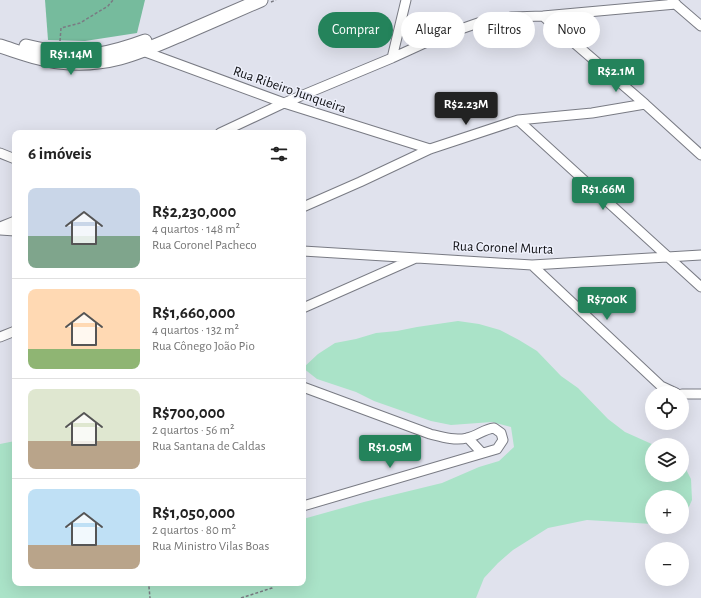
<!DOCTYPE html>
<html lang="pt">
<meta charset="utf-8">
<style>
:root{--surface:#fff;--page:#f6f6f6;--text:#222;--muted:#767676;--line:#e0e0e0;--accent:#24835b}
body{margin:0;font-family:"Alegreya Sans",sans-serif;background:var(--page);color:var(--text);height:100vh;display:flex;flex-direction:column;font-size:15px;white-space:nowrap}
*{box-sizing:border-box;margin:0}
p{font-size:13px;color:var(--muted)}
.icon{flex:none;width:22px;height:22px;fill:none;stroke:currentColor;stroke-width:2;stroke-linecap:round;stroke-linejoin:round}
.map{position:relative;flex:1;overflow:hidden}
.sheet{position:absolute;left:12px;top:130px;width:294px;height:456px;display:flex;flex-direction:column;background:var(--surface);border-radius:8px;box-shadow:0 4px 16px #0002}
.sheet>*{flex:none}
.banner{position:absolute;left:318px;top:12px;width:323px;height:36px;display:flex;gap:8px}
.buttons{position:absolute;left:645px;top:386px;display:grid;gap:8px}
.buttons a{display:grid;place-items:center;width:44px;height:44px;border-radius:50%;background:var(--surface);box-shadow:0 4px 16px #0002;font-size:20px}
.price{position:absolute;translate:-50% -34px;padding:0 9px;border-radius:4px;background:var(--accent);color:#fff;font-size:13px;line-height:26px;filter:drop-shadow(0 1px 2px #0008)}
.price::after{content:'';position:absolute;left:50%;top:24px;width:12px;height:9px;margin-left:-6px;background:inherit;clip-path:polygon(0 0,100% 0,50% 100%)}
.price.active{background:#222;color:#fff}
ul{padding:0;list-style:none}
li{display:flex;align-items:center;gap:12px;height:100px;padding:0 16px}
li+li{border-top:1px solid var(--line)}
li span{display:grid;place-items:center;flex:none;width:112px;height:80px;border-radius:8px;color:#555}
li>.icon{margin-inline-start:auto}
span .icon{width:48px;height:48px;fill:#fffc;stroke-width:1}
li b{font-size:17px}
h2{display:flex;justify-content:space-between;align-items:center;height:48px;padding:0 16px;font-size:17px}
.pill{padding:0 14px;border-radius:18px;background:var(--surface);box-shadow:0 4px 16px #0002;font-size:14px;line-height:36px}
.pill.active{background:var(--accent);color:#fff}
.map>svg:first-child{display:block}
.green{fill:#aae3c8}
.forest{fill:#76bb9d}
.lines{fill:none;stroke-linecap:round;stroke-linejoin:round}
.street-casing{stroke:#797b84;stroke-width:11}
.secondary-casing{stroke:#797b84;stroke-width:15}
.path{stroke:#7a7b83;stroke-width:1.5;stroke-dasharray:3 2;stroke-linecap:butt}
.street{stroke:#fff;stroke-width:9}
.secondary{stroke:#fff;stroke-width:13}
.labels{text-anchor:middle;stroke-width:3;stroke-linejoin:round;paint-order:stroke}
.street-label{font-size:14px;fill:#101115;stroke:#edeffa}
</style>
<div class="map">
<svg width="701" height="598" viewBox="0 0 701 598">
<rect width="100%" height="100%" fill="#e0e2ed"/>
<!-- green -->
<path class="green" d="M458,321L479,324L500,330L519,340L537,351L561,376L578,388L608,419L625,432L654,445H652V475H682V462L691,479L692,500L684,518L682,519V497H652V524L587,520L548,528L513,550L498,563L484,578L476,598H0V444L15,441V583H303V519L364,502L442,483L479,467L499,461L514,447L511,427L492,422L451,425L431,421L374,401L356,392L317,379L303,368L318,354L335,343L356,339L376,333L397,331L417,327Z"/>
<!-- forest -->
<path class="forest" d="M45,0H145L137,33L85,41L48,40Z"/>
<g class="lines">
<!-- street casing -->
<g class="street-casing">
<path id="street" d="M672,1L701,26
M543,16L645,104L701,155
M140,50L284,103L430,149
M392,58L406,0
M518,120L701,287
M220,133L284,103L392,58L438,37L478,23L512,17L543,16L676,4
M0,153L15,159
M303,207L360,182L430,149L518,120L592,113L645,104
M0,227L15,221
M0,230L15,231
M303,251L532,265L701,255
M532,265L661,386L676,393
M303,308L416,258
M0,337L15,331
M303,387L430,434C442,437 455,441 467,438C477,436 484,429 494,428L501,433L503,440L497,449L303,506
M682,394H701
M468,438L482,453"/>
</g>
<!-- secondary casing -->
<g class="secondary-casing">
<path id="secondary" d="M0,46C19,52 39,60 59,62C109,68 141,52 185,33C210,22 236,11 261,0
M26,46C43,50 77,57 94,55C112,52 129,47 145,41"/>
</g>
<!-- path -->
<path class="path" d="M271,2L276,0
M60,41L61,28L80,23L108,6L113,0
M145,583L149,587L150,598
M241,598L272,588L274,583"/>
<!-- street -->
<use href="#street" class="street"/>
<!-- secondary -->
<use href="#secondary" class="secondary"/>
</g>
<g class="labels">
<!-- street labels -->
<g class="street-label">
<text transform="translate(290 89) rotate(19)" y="5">Rua Ribeiro Junqueira</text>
<text transform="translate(503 247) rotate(2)" y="5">Rua Coronel Murta</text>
</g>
</g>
</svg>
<div class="buttons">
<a><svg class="icon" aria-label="locate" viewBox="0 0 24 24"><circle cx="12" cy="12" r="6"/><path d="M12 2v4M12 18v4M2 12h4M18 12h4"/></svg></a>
<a><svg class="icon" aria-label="layers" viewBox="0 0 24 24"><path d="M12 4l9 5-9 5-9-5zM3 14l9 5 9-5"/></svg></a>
<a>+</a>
<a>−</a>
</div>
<b class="price" style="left:71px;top:76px">R$1.14M</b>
<b class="price" style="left:616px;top:93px">R$2.1M</b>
<b class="price active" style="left:466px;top:126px">R$2.23M</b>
<b class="price" style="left:603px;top:211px">R$1.66M</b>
<b class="price" style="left:607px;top:321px">R$700K</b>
<b class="price" style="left:390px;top:469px">R$1.05M</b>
<div class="banner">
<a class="pill active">Comprar</a>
<a class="pill">Alugar</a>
<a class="pill">Filtros</a>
<a class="pill">Novo</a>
</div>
<section class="sheet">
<h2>6 imóveis<svg class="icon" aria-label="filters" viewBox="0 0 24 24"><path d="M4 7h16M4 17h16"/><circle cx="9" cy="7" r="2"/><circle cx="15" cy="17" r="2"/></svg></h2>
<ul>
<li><span style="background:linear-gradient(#c9d6e8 60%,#7fa58c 0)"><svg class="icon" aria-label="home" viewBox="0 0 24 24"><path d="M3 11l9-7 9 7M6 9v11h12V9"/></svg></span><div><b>R$2,230,000</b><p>4 quartos · 148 m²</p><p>Rua Coronel Pacheco</p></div></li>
<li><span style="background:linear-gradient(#ffd9b3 75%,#8fb573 0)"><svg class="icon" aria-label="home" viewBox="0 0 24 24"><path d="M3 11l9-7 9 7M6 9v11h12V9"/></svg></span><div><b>R$1,660,000</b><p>4 quartos · 132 m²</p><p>Rua Cônego João Pio</p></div></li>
<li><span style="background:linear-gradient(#dfe7d0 65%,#b9a48a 0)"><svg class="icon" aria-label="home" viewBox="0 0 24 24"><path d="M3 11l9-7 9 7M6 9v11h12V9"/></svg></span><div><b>R$700,000</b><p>2 quartos · 56 m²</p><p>Rua Santana de Caldas</p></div></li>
<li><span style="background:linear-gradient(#bfe0f5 70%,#b9a48a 0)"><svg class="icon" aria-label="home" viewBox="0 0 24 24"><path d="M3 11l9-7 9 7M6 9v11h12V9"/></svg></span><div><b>R$1,050,000</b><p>2 quartos · 80 m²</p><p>Rua Ministro Vilas Boas</p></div></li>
</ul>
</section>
</div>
